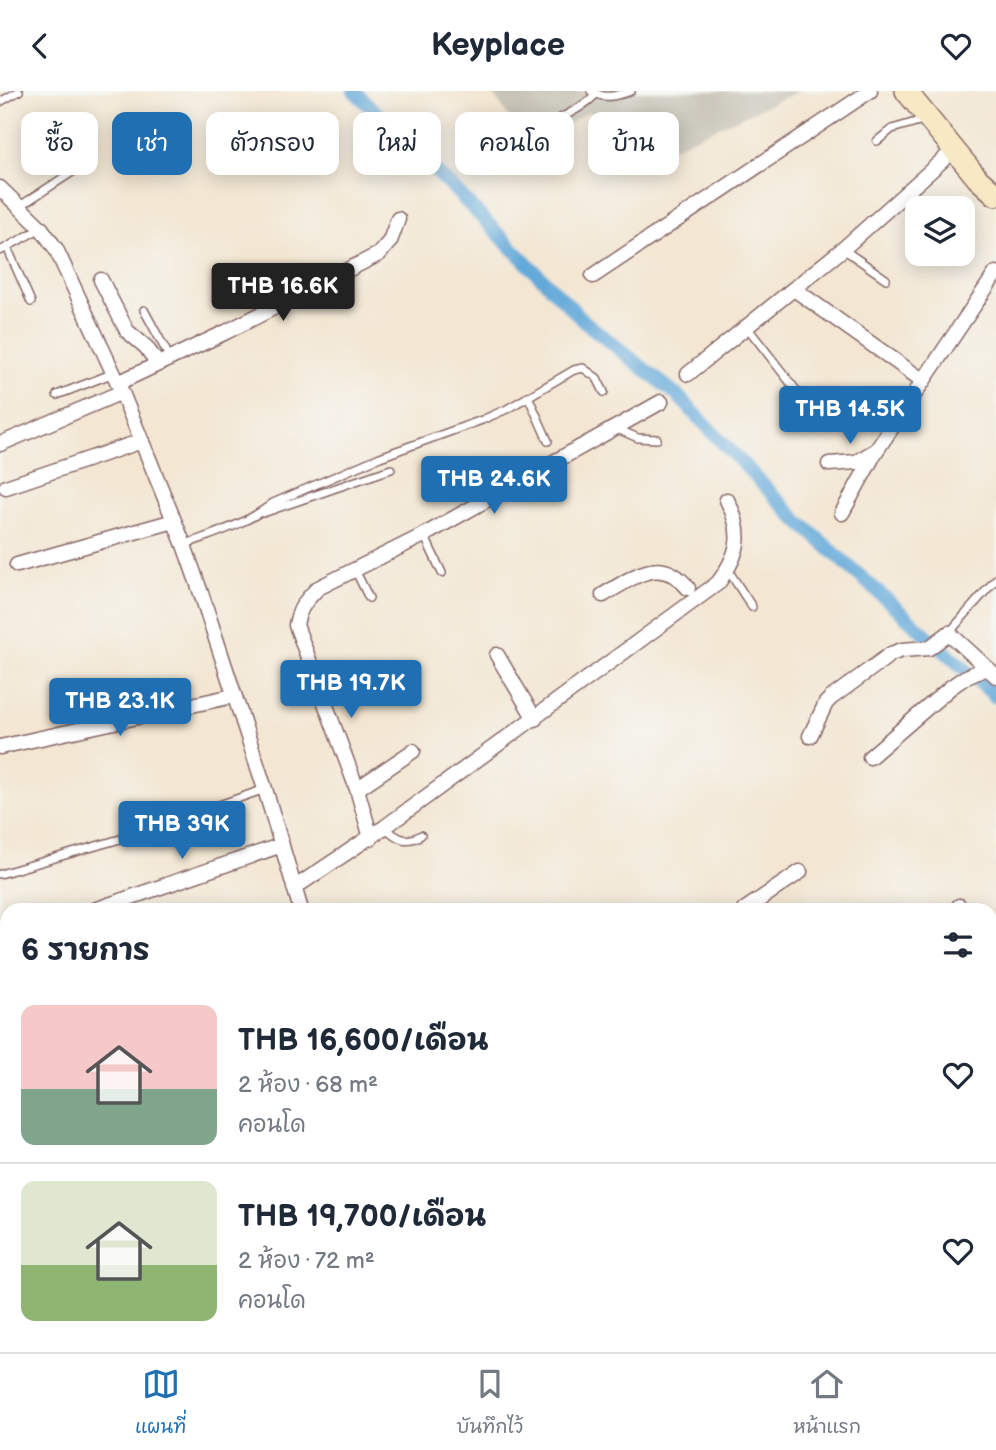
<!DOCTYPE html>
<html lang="th">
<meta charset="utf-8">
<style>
:root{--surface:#fff;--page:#f6f6f7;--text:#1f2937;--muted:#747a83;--line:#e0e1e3;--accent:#1f6fb2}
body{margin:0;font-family:"Balsamiq Sans","Playpen Sans Thai",sans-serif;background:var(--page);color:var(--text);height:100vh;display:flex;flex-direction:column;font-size:26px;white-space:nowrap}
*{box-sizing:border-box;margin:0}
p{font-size:23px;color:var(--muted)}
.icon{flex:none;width:38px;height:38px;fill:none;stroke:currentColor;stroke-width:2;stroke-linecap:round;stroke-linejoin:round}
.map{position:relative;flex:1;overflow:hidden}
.drawer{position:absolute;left:0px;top:812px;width:998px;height:450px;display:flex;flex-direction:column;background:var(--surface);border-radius:21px 21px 0 0;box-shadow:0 4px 18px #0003}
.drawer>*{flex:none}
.guide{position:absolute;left:21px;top:21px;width:956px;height:63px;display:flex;gap:14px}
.controls{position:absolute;left:905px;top:105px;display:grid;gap:14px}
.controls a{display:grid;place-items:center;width:70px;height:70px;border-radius:14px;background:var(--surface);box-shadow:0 4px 18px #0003;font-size:35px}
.price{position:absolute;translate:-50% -60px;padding:0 16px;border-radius:7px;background:var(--accent);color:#fff;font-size:23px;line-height:46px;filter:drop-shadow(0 2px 4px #0008)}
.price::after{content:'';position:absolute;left:50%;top:42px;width:21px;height:16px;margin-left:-10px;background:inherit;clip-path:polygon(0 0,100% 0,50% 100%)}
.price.active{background:#222;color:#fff}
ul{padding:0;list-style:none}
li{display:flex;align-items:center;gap:21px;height:175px;padding:0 21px}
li+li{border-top:2px solid var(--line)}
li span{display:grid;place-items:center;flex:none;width:196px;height:140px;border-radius:14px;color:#555}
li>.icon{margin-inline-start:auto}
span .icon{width:84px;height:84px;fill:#fffc;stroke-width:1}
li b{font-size:30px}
h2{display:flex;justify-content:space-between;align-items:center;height:84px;padding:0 21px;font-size:30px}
.pill{padding:0 24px;border-radius:14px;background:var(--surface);box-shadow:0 4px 18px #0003;font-size:24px;line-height:63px}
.pill.active{background:var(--accent);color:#fff}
header{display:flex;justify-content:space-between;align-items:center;height:91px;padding:0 21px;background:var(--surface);font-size:32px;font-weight:700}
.tabs{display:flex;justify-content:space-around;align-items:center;height:98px;border-top:2px solid var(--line);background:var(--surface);font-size:19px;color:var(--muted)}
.tabs a{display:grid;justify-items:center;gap:4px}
.tabs .active{color:var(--accent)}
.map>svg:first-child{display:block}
.industrial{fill:#c8c4b8}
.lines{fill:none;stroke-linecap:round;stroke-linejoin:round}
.canal{stroke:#63a9d9;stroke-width:14}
.lane-casing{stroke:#856565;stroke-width:10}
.street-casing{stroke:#856565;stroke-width:17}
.secondary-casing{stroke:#856565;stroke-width:24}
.lane{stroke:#fff;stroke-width:7}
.street{stroke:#fff;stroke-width:14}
.secondary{stroke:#f6e9c3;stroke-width:21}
</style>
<header><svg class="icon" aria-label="back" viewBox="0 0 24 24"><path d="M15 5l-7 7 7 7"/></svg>Keyplace<svg class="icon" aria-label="heart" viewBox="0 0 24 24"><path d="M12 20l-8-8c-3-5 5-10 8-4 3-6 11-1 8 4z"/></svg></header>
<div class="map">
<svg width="996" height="1261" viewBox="0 0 996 1261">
<rect width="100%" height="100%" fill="#f6f6f2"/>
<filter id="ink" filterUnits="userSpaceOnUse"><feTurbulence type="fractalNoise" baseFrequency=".0143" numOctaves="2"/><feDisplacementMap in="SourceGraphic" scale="14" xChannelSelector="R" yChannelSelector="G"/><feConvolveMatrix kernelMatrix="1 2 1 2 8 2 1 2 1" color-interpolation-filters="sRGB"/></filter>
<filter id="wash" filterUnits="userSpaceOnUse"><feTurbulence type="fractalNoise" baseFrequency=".00686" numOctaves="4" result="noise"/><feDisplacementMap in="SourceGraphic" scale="28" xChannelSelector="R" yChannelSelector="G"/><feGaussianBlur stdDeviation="1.57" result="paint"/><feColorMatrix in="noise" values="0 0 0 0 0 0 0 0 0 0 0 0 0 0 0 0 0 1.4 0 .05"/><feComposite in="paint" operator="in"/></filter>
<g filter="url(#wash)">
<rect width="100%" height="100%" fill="#f3e6d2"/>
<!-- industrial -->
<path class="industrial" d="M491,0H799L625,78L589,20L530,57Z"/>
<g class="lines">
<!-- canal -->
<path class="canal" d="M354,0L453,97L585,231L678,305L796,428L996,606"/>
</g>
</g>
<g filter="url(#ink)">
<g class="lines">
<!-- lane casing -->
<g class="lane-casing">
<path id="lane" d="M591,0C605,9 615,5 631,0
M0,11L19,0
M533,45C552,28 578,22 596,3
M877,50L892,38L926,28
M20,115L80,76
M7,156L31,211
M843,158L886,188
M0,160L41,137
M144,219L170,267
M747,236L796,299
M57,304L114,282
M528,305L548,350
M615,337L638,347L657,348
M263,422L391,378
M424,444L442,482
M184,454C215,442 247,433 273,412L380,366L482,329L507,318L574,279L583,277L597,287L604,301
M355,479L369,507
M728,479L752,516
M949,542L996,488
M385,736C397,748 407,753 421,744
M0,783L127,746L265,698"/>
</g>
<!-- street casing -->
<g class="street-casing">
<path id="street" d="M0,97L41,137L56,158L118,292L184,454L202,505L265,698L301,819
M593,185L870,0
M101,189L127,240L146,256L158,273
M794,198L922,289
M688,283L843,158L954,59
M118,292L226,241L379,163L390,150L398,128
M0,353L122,301
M829,373L856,371L875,360
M6,396L142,350
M842,422L876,360L996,182
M17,474L174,430
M603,504C633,487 660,462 688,497
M497,564L535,628
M810,645L826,612L831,607L891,563L902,559L929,557L949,542L996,585
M0,656L233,605
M870,666L951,596L964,587L987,577
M357,698L413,660
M371,747L357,698L296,534C299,517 306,509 318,497L424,444L661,311
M294,797L385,736L718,492C740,462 744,442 727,409
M959,815L962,819
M94,819L282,754
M744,819L800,781
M990,851L996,857
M990,945L996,940
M990,1073L996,1084
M990,1150L996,1163
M0,1156L7,1154
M55,1255L57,1261
M302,1255L304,1261
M430,1255L431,1261
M727,1261L741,1255"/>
</g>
<!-- secondary casing -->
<g class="secondary-casing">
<path id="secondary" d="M906,0L978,88L996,104"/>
</g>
<!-- lane -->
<use href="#lane" class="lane"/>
<!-- street -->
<use href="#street" class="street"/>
<!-- secondary -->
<use href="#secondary" class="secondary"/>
</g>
</g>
</svg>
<div class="controls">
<a><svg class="icon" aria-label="layers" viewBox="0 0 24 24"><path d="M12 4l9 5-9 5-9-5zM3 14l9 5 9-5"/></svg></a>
</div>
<b class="price active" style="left:283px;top:232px">THB 16.6K</b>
<b class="price" style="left:850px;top:355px">THB 14.5K</b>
<b class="price" style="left:494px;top:425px">THB 24.6K</b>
<b class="price" style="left:351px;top:629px">THB 19.7K</b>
<b class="price" style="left:120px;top:647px">THB 23.1K</b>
<b class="price" style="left:182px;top:770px">THB 39K</b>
<div class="guide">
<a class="pill">ซื้อ</a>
<a class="pill active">เช่า</a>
<a class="pill">ตัวกรอง</a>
<a class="pill">ใหม่</a>
<a class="pill">คอนโด</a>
<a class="pill">บ้าน</a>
</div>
<section class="drawer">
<h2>6 รายการ<svg class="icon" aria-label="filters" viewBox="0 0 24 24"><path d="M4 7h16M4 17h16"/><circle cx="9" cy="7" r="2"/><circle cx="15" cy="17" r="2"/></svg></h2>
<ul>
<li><span style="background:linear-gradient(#f6c9c9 60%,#7fa58c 0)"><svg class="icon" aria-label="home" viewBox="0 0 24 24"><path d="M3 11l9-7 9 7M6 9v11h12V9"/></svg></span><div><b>THB 16,600/เดือน</b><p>2 ห้อง · 68 m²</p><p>คอนโด</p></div><svg class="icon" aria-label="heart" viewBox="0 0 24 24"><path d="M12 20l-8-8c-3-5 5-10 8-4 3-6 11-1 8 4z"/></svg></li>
<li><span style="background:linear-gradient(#dfe7d0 60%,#8fb573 0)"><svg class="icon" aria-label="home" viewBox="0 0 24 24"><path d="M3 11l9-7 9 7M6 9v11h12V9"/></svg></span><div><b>THB 19,700/เดือน</b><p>2 ห้อง · 72 m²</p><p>คอนโด</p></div><svg class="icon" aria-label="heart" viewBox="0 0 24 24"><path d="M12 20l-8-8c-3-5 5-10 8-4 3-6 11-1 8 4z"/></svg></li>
</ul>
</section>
</div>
<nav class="tabs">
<a class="active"><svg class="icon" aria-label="map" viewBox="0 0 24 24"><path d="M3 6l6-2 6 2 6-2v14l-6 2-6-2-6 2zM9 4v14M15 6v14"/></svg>แผนที่</a>
<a><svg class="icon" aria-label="saved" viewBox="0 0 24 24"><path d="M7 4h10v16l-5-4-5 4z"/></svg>บันทึกไว้</a>
<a><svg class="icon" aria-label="home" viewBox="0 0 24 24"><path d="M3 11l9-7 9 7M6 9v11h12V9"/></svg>หน้าแรก</a>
</nav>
